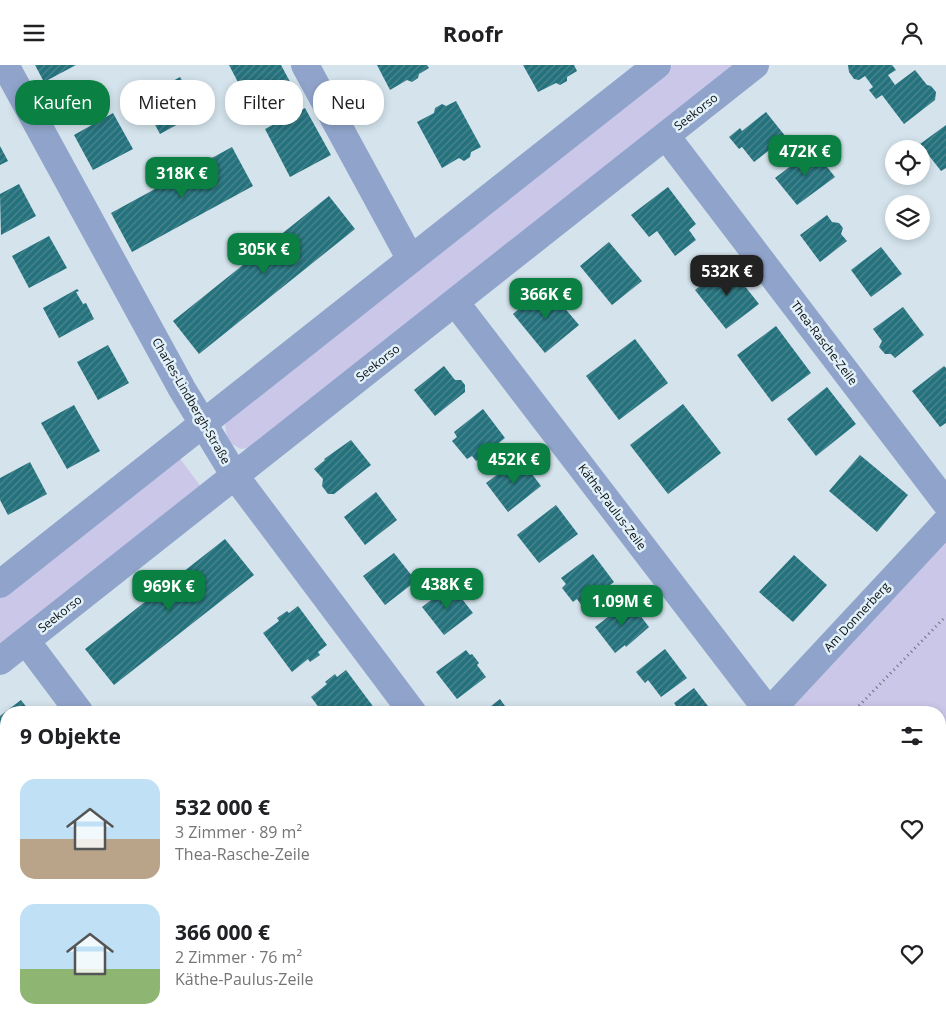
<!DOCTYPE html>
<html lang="de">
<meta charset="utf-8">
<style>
:root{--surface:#fff;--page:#f2f2f2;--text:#202124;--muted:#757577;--accent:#0b8043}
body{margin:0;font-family:"Open Sans",sans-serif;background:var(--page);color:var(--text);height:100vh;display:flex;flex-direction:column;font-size:19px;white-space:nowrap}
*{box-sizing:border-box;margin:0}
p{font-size:16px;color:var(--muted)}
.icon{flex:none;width:28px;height:28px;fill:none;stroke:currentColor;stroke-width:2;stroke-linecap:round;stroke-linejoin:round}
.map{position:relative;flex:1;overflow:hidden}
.drawer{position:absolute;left:0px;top:641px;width:946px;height:321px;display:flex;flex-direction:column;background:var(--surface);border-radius:20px 20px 0 0;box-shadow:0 2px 8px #0003}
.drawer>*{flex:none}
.banner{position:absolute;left:15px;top:15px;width:500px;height:45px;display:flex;gap:10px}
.fabs{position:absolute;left:885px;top:75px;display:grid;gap:10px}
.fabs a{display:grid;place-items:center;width:45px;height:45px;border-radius:50%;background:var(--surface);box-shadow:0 2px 8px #0003;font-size:25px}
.price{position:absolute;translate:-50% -42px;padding:0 11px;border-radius:10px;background:var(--accent);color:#fff;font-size:16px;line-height:32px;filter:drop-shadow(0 1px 2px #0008)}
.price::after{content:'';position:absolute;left:50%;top:30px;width:15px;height:11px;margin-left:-8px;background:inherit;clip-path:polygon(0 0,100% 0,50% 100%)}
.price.active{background:#222;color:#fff}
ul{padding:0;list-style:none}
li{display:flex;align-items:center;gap:15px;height:125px;padding:0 20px}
li span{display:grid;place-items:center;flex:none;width:140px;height:100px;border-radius:15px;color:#555}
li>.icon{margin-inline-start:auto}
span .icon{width:60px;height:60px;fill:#fffc;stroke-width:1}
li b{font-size:21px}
h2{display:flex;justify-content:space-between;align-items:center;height:60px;padding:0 20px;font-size:21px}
.tag{padding:0 18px;border-radius:20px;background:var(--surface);box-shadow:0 2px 8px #0003;font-size:18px;line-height:45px}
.tag.active{background:var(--accent);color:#fff}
header{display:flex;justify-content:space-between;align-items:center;height:65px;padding:0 20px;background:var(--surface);font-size:22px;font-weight:700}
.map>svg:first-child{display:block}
.grass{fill:#cbc7e9}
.building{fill:url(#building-hatch)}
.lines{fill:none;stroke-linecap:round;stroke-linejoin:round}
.path{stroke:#677177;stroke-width:3;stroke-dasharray:1 4;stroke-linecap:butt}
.street{stroke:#90a4cb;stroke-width:28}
.labels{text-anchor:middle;stroke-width:5;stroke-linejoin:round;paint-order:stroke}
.street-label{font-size:12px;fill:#090e11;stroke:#e1f0f9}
</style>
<header><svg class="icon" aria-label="menu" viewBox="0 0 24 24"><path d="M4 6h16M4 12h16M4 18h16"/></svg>Roofr<svg class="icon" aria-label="person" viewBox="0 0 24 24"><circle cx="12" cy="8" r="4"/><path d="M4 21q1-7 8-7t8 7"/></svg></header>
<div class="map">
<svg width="946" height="962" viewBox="0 0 946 962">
<defs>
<pattern id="building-hatch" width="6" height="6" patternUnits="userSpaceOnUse" patternTransform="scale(1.25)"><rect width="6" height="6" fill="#24727d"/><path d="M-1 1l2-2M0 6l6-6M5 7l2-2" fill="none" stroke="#50878f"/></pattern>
</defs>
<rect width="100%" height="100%" fill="#d4e3ec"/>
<!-- grass -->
<path class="grass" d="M673,0H738L249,383L241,384L230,378L227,372L225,360L227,355L252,332Z
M178,391L202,423L0,582V531Z
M946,472V783L940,789V648H782Z
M946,784V962H489L494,956H940V790Z"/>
<!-- building -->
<path class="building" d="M35,0H76L44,17Z
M229,0H281L295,26L254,48Z
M377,0H427L429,3L419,9L418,13L412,17L407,15L390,25Z
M523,0H574L577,6L567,12V16L560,20L556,18L538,27Z
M848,0H892L896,5L888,10L895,20L915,5L927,20L931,21L936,27L935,35L904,59L882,30L876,34L869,25L873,22L865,11L859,15L854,14L849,7Z
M180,12L200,47L160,69L141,34Z
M456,36L481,82L471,87L470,92L464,96L459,93L442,103L417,57L434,48L435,43L442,39L446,41Z
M305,43L331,90L290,112L265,64Z
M766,47L786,72L754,97L742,82L739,84L729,72L740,63L742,66Z
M113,48L133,84L93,105L74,70Z
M946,60V103L941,106L920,79Z
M0,81L8,96L0,100Z
M232,82L253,121L132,187L111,148Z
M813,84L835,112L797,140L775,113Z
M19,119L36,151L1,170L0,129Z
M668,122L696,159L689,165L696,175L675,191L657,166L649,172L631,150Z
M329,131L355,164L199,289L173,256Z
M827,150L832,157L839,158L843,163L841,169L847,176L820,197L800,170Z
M49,171L67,203L29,223L12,191Z
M609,177L642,216L612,240L580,201Z
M881,182L902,209L871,232L851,205Z
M728,200L759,239L726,264L695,225Z
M546,221L579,260L545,288L513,249Z
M77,224L79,226L76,227L83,239L86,238L94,254L59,273L43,243Z
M903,242L924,270L895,293L891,289H885L879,282L882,276L873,264Z
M776,261L811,308L772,337L737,290Z
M635,274L668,318L619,355L586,311Z
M108,280L129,318L98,335L77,297Z
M444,301L455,315H461L465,320V327L435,351L414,325Z
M944,301L946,303V358L940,362L912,326Z
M827,322L856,359L816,391L787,354Z
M683,339L721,388L668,429L630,380Z
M74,340L100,386L67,404L41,358Z
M483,344L505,373L476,396L472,391L467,394L452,376L457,372L454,367Z
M351,375L371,400L334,429H328L322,421L323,414L314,404L325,395L324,394Z
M860,390L908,430L877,467L829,426Z
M520,393L541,421L508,447L486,418Z
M30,397L47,429L8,450L0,435V413Z
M376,427L397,455L365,480L344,452Z
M556,440L578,469L539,498L517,470Z
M225,474L254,510L114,620L85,584Z
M394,488L416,516L385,540L363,511Z
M593,489L614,517L582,541L577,534L573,537L562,523L566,519L561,513Z
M794,490L827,520L793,557L759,527Z
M451,520L473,548L444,570L422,542Z
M629,536L649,562L626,582L625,580L615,588L595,562Z
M298,541L327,580L318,587L320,590L310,597L308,594L292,607L263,568L279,556L277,553L287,546L289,548Z
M665,584L687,613L661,632L648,615L645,618L636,607Z
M466,585L470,590L472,589L479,598L477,600L486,612L457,634L436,607Z
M346,605L375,644L370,648H323L311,632L327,619L325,617L335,609L337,612Z
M694,623L711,645L708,648H681L674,638Z
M500,634L510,648H482Z
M21,635L31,648H6V682L0,674V651Z
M164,643L168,648H158Z
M0,867L6,876V919L0,924Z
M13,956H60L65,962H17Z
M234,956H269L273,962H229L228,961Z
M350,956H413L408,962H353L348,958Z"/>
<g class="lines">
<!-- path -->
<path class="path" d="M852,648L946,551
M940,777L946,771
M940,806L946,799
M551,962L554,956
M767,962L773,956
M794,962L799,956"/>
<!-- street -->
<path class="street" d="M5,0L182,324L235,411L413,648
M305,0L410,193
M666,71L946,438
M455,237L769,647
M0,519L657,0
M26,576L80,648
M0,596L755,0
M768,648L946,457
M312,956L316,962
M474,962L479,956"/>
</g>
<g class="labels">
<!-- street labels -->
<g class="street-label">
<text transform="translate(696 47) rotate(-38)" y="4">Seekorso</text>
<text transform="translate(824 278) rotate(53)" y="4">Thea-Rasche-Zeile</text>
<text transform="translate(378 298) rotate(-38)" y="4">Seekorso</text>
<text transform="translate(191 336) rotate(60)" y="4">Charles-Lindbergh-Straße</text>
<text transform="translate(612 442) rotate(53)" y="4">Käthe-Paulus-Zeile</text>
<text transform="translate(60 549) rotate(-38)" y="4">Seekorso</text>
<text transform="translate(857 552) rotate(-47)" y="4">Am Donnerberg</text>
</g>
</g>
</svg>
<div class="fabs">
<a><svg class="icon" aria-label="locate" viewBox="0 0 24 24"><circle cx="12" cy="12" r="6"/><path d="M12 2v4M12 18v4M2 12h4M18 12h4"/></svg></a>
<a><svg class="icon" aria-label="layers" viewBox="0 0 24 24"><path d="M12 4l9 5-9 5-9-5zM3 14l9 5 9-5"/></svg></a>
</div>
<b class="price" style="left:805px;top:112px">472K €</b>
<b class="price" style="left:182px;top:134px">318K €</b>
<b class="price" style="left:264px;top:210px">305K €</b>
<b class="price active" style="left:727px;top:232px">532K €</b>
<b class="price" style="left:546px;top:255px">366K €</b>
<b class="price" style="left:514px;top:420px">452K €</b>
<b class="price" style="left:447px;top:545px">438K €</b>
<b class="price" style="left:169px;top:547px">969K €</b>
<b class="price" style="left:622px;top:562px">1.09M €</b>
<div class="banner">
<a class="tag active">Kaufen</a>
<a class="tag">Mieten</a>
<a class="tag">Filter</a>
<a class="tag">Neu</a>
</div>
<section class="drawer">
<h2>9 Objekte<svg class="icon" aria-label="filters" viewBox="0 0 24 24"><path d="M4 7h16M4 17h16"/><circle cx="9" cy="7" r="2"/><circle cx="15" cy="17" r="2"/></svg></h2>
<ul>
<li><span style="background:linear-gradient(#bfe0f5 60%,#b9a48a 0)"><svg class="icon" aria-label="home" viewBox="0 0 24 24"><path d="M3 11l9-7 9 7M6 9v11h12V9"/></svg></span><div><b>532 000 €</b><p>3 Zimmer · 89 m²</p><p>Thea-Rasche-Zeile</p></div><svg class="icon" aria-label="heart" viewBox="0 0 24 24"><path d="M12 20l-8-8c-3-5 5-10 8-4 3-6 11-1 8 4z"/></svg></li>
<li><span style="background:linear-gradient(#bfe0f5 65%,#8fb573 0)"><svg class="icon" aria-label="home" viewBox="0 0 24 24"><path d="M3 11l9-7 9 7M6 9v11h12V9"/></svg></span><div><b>366 000 €</b><p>2 Zimmer · 76 m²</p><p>Käthe-Paulus-Zeile</p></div><svg class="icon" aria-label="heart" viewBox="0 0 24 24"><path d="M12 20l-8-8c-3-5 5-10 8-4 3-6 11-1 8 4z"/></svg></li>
</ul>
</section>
</div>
